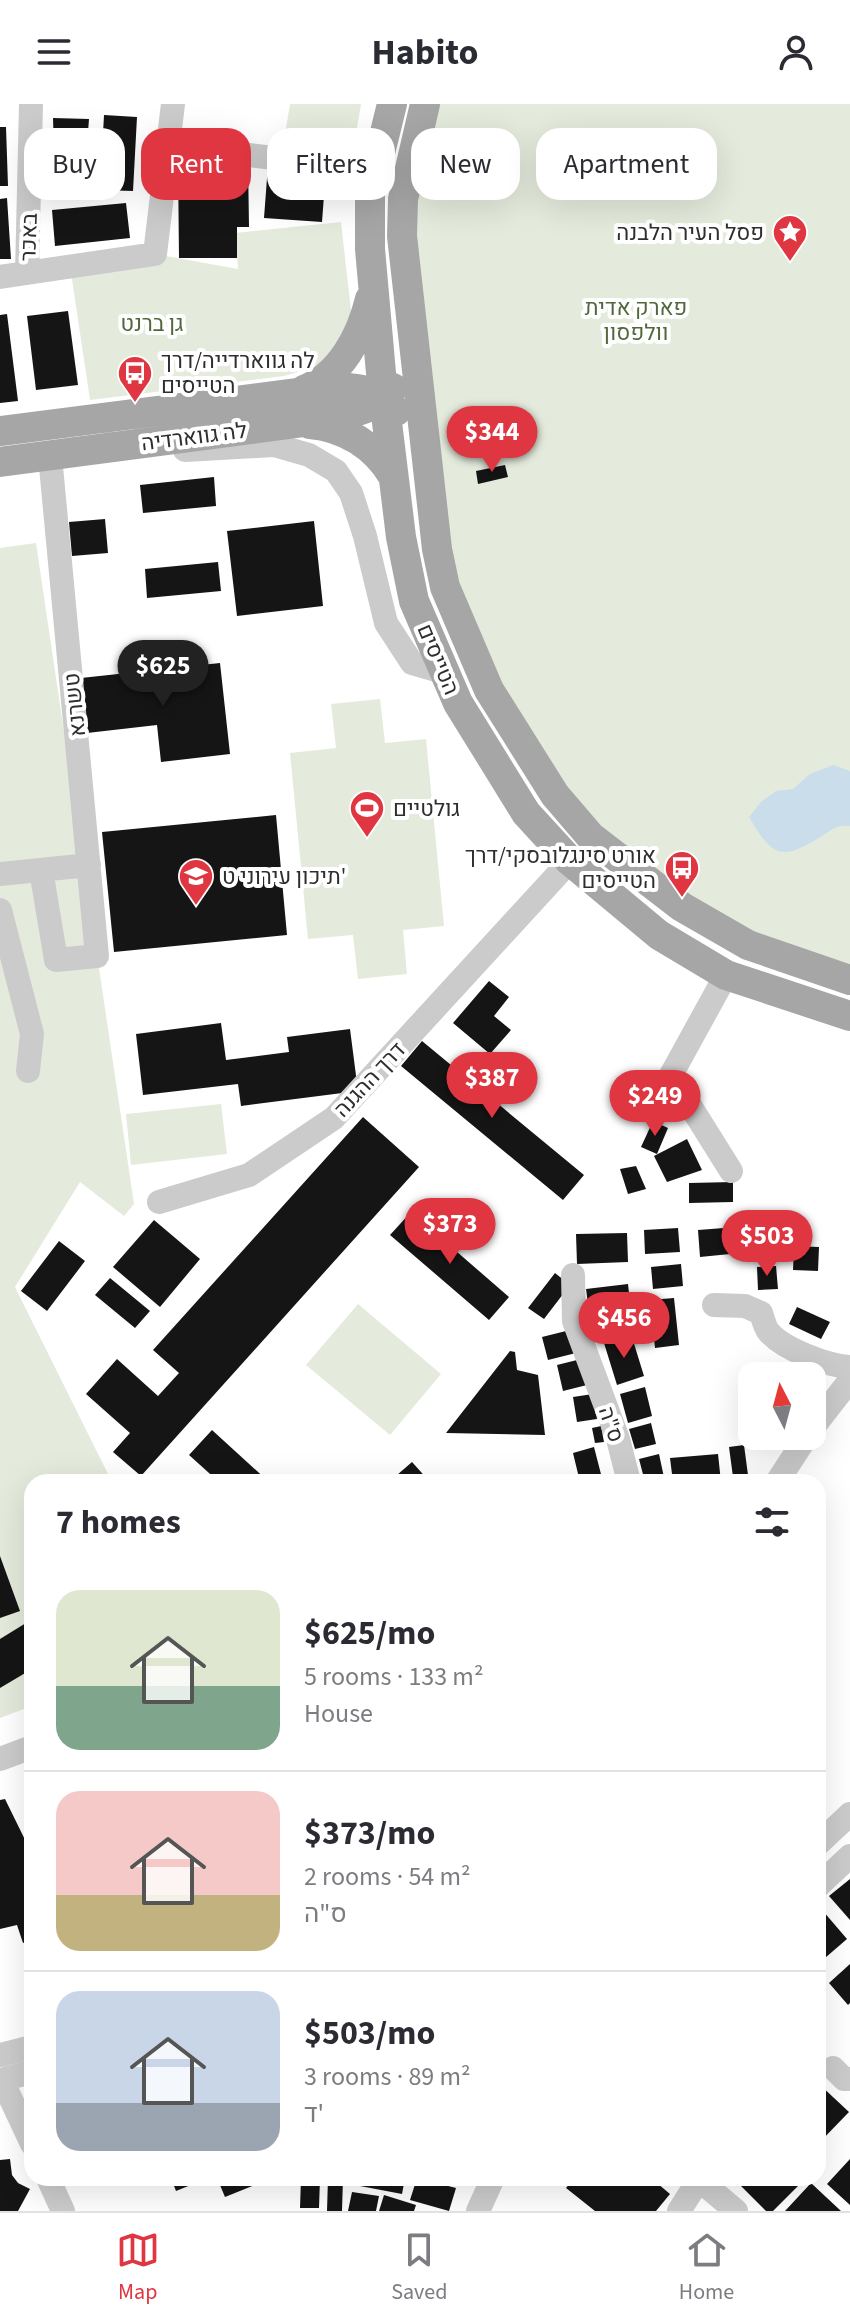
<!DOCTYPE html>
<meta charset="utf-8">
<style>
:root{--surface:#fff;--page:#f2f2f3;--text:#2b2b33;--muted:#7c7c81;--line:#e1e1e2;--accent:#df3641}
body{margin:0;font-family:"Source Sans 3",Heebo,sans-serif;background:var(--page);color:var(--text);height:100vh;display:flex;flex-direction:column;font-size:30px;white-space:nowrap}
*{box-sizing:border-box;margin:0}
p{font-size:26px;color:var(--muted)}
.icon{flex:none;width:44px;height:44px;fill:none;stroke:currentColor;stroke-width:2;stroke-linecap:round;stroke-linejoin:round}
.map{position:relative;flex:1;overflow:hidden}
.side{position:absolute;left:24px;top:1370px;width:802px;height:712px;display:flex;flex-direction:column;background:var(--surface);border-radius:24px;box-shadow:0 8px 32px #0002}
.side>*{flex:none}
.top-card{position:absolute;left:24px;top:24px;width:802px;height:72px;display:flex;gap:16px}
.needle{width:52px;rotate:354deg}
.fabs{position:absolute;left:738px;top:1258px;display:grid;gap:16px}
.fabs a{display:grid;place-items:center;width:88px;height:88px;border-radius:16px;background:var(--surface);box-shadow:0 8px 32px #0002;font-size:40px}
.price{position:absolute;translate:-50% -68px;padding:0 18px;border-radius:28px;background:var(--accent);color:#fff;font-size:26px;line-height:52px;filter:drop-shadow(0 2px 4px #0008)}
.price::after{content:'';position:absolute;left:50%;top:48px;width:24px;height:18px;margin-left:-12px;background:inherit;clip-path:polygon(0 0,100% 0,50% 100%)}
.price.selected{background:#222;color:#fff}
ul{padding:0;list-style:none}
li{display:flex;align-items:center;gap:24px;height:200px;padding:0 32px}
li+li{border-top:2px solid var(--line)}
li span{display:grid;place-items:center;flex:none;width:224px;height:160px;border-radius:24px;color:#555}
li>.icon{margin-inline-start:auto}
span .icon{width:96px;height:96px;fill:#fffc;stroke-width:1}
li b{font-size:34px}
h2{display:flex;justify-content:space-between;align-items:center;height:96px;padding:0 32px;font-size:34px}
.chip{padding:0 28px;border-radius:24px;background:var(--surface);box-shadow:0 8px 32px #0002;font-size:28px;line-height:72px}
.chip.selected{background:var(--accent);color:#fff}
header{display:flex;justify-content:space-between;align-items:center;height:104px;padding:0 32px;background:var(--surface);font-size:36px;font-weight:700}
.tabs{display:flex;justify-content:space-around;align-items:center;height:112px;border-top:2px solid var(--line);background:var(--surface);font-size:22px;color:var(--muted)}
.tabs a{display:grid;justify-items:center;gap:4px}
.tabs .selected{color:var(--accent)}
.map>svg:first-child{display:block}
.green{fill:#e4ebdc}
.water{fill:#c9ddea}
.building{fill:#151515}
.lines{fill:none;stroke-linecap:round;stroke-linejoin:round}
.minor{stroke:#cbcbcb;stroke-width:24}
.major{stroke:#a6a6a6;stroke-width:30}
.labels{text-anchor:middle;stroke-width:8;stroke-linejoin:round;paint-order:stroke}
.poi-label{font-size:22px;fill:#2e2e2e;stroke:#fff;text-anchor:start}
.street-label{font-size:22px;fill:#2e2e2e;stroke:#fff}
.park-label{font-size:22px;fill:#51683d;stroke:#fff}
</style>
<header><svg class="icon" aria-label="menu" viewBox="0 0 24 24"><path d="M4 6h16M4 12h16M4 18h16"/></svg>Habito<svg class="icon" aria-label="person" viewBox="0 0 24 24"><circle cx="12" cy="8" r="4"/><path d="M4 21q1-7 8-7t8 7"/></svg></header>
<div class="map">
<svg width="850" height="2107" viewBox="0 0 850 2107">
<rect width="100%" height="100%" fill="#fff"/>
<!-- green -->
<path class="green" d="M290,0H361L351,60L282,48Z
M435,0H850V869L746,835L561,691L451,485L411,122Z
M341,118L351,207L343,232L327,256L308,265L284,272L90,296L70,162L155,150L238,165L235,129Z
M36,439L134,1100L124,1112L80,1078L15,1183L112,1378H32V1602L0,1614V444Z
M380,595L385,639L426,635L444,822L403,826L407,870L358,875L353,831L308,835L290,649L336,644L331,600Z
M221,1000L227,1050L131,1061L126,1010Z
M358,1200L441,1270L390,1331L306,1261Z"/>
<!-- water -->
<path class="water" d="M833,661L850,667V722C836,721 833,725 822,732C782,757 773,754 749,713L761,698L776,687L793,685L810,670Z"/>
<!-- building -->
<path class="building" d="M104,11L137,13L133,87L100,86Z
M53,14L89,15L84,81L55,85Z
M0,23H6L8,82H0Z
M178,58H248L249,123H237V154H179Z
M268,61L326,65L322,118L264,114Z
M7,94L11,155H0V95Z
M126,99L130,134L55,142L52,106Z
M68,207L78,281L36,286L27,212Z
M7,210L18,297L0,299V211Z
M505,361L508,373L478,380L476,367Z
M214,373L216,402L143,409L140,381Z
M105,415L108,449L72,452L69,418Z
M314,417L323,502L237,512L227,427Z
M218,458L221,487L147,494L145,465Z
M220,559L230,650L161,658L157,621L87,629L81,574Z
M276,711L287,831L114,848L102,728Z
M489,877L509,893L494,912L511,926L490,950L453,919Z
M221,919L226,956L289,948L287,933L350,925L358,987L241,1002L238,980L143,991L136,930Z
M422,937L584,1071L563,1096L401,962Z
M363,1013L419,1063L141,1372L113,1348L130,1329L86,1290L117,1255L158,1292L179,1269L153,1246Z
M653,1017L668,1024L657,1050L641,1043Z
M687,1035L702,1066L667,1078L654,1052Z
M636,1062L646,1085L628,1090L620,1065Z
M733,1078V1098L689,1099V1079Z
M775,1106L776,1151L750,1152L749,1107Z
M411,1108L509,1193L489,1216L390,1131Z
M154,1116L200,1155L160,1203L113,1163Z
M737,1123L740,1149L700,1153L698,1126Z
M678,1124L680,1148L645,1150L644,1126Z
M627,1129L628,1158L577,1160L576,1130Z
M59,1137L85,1157L47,1207L21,1187Z
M794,1142L819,1143L818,1167L793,1166Z
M681,1160L683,1182L653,1185L651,1163Z
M776,1162L778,1185L758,1186L757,1163Z
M555,1169L570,1181L544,1215L528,1204Z
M110,1174L150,1207L135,1224L95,1191Z
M628,1180L632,1216L591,1222L586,1185Z
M674,1194L679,1241L655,1244L650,1196Z
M797,1203L830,1218L821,1235L789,1220Z
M570,1226L576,1249L548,1256L542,1233Z
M631,1230L644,1272L617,1281L604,1239Z
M510,1247L515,1248L517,1266L538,1271L545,1331L446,1329Z
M581,1255L587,1281L563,1287L557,1261Z
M743,1280L752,1281V1314L740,1312Z
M645,1283L652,1312L628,1319L620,1290Z
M593,1290L597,1315L577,1318L573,1293Z
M651,1319L656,1340L635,1345L629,1325Z
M601,1322L604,1338L595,1339L592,1324Z
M212,1326L269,1378H219L189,1351Z
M744,1341L748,1371L733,1373L729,1343Z
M594,1343L603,1378H580L573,1349Z
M659,1350L665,1378H645L639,1355Z
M718,1350L721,1378H673L670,1354Z
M412,1358L430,1378H389Z
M0,1452L20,1507L0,1514Z
M26,1519L32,1529V1565L0,1584V1535Z
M5,1695L32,1750V1836L23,1839L17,1821L0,1825V1696Z
M850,1775V1816L829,1792Z
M823,1807L847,1835L818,1860V1812Z
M850,1860V1899L848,1901L829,1879Z
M818,1979L849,2008L818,2040Z
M10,2055L12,2071L18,2079L30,2085L18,2107H0V2056Z
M850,2055V2101L827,2080Z
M171,2074H208L176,2087Z
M217,2074H272L225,2093Z
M301,2074H320L319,2104H300Z
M328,2074H343L342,2107H327Z
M362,2074H405L402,2090L360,2082Z
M417,2074L456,2084L449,2107L410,2096Z
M574,2074H651L670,2090L656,2107H595L566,2084Z
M733,2074H792L799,2081L773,2107H766Z
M811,2079L841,2107H785Z
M352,2088L379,2092L376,2107H348Z
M384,2091L416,2101L414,2107H379Z"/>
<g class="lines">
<!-- minor -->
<path class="minor" d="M168,41L313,59
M27,169L31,0
M0,173L155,150L173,0
M185,346L274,341L309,351L336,367L351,389L365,432L386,519L412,559L443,568
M41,766L56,856L97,852L50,352
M0,770L89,761
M0,806L32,930L28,967
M726,871L671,971L731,1067
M159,1098L249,1071L334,1014L570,757
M573,1171L574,1217L618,1335L629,1378
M714,1201L745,1202L761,1209C763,1215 765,1223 768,1227C782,1245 828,1262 850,1263
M812,1325L850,1276
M777,1378L807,1332
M0,1655L32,1643
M818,1740L850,1710
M818,1782L850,1752
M0,1951L32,1943
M833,1964L844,1975H850
M0,1976L32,1968
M2,1976L32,2040
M48,2074L63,2107
M697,2074L736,2107
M478,2107L493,2074
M679,2107L700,2074"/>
<!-- major -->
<path class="major" d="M392,0L370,90V145L381,269L401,433L414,497L458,599L526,709L570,757L659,831L726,871L850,912
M425,0L403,95L402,132L437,445L445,483L489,586L555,691L591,733L682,803L748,841L850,876
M304,286C341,271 361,232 370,195
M310,320C345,323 375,342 393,372
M0,327L337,284C362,283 379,288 396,307
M0,358L334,314C356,308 379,303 393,284"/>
</g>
<!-- icons -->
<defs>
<g id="sight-pin" transform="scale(1.8)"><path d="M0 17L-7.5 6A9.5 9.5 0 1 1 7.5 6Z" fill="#df3641" stroke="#fff"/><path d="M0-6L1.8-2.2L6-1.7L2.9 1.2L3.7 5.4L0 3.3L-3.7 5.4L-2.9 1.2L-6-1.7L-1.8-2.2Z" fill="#fff"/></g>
<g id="bus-pin" transform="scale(1.8)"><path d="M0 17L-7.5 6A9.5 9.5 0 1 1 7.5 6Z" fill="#df3641" stroke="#fff"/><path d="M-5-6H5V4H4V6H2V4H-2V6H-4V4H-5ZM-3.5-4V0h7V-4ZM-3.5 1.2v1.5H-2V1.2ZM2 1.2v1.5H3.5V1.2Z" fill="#fff"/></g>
<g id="stadium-pin" transform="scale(1.8)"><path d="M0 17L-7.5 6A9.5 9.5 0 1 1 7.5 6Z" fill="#df3641" stroke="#fff"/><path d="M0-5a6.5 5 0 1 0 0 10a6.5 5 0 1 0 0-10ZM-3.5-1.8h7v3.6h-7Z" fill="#fff"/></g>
<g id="school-pin" transform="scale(1.8)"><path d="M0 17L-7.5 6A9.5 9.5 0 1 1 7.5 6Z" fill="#df3641" stroke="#fff"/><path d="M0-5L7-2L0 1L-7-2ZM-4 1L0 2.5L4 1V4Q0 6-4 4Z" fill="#fff"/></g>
</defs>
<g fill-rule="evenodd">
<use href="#sight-pin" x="790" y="128"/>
<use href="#bus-pin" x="135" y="269"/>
<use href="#stadium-pin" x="367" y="704"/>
<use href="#bus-pin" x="682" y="764"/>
<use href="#school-pin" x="196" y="772"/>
</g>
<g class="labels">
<!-- poi labels -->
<g class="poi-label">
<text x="764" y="136" text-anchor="end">פסל העיר הלבנה</text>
<text x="161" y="264">לה גווארדייה/דרך<tspan x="161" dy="25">הטייסים</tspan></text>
<text x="393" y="712">גולטיים</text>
<text x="656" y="759" text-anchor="end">אורט סינגלובסקי/דרך<tspan x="656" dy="25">הטייסים</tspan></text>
<text x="222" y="780">תיכון עירוני ט'</text>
</g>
<!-- street labels -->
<g class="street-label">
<text transform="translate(28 133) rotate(-88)" y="8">באכר</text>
<text transform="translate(194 332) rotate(-7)" y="8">לה גווארדיה</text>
<text transform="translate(439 555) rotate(67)" y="8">הטייסים</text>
<text transform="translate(74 601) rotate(-96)" y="8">טשרנא</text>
<text transform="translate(369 975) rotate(-47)" y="8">דרך ההגנה</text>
<text transform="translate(612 1320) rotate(71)" y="8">ס"ה</text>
</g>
<!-- park labels -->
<g class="park-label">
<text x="636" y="211">פארק אדית<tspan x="636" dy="25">וולפסון</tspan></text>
<text x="152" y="227">גן ברנט</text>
</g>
</g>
</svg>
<div class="fabs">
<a><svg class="needle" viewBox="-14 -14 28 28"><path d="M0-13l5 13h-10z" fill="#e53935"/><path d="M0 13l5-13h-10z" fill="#7c7c81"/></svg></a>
</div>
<b class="price" style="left:492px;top:370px">$344</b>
<b class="price selected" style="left:163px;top:604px">$625</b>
<b class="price" style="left:492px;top:1016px">$387</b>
<b class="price" style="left:655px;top:1034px">$249</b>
<b class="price" style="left:450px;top:1162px">$373</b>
<b class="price" style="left:767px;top:1174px">$503</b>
<b class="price" style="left:624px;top:1256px">$456</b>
<div class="top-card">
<a class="chip">Buy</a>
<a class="chip selected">Rent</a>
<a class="chip">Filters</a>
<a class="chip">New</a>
<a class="chip">Apartment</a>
</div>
<section class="side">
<h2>7 homes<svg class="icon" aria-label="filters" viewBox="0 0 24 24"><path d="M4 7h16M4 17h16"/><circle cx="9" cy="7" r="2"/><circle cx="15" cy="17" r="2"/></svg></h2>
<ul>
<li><span style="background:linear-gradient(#dfe7d0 60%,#7fa58c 0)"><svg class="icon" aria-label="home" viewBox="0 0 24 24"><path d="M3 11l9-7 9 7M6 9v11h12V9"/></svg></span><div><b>$625/mo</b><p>5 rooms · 133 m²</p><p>House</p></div></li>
<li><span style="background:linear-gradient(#f6c9c9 65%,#c2b280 0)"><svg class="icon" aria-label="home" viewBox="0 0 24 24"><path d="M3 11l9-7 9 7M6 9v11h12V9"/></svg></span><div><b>$373/mo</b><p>2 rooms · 54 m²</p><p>ס&quot;ה</p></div></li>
<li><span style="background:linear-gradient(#c9d6e8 70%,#9aa5b1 0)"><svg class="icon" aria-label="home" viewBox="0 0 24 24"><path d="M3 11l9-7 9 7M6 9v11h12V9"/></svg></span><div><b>$503/mo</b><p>3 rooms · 89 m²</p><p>ד'</p></div></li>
</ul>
</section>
</div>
<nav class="tabs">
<a class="selected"><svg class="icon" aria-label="map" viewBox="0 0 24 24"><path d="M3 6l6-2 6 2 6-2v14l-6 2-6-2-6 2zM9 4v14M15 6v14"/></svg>Map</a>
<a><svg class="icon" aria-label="saved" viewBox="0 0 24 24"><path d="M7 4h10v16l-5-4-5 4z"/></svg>Saved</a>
<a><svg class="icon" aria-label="home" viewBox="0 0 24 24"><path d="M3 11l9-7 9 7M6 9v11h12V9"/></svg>Home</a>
</nav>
